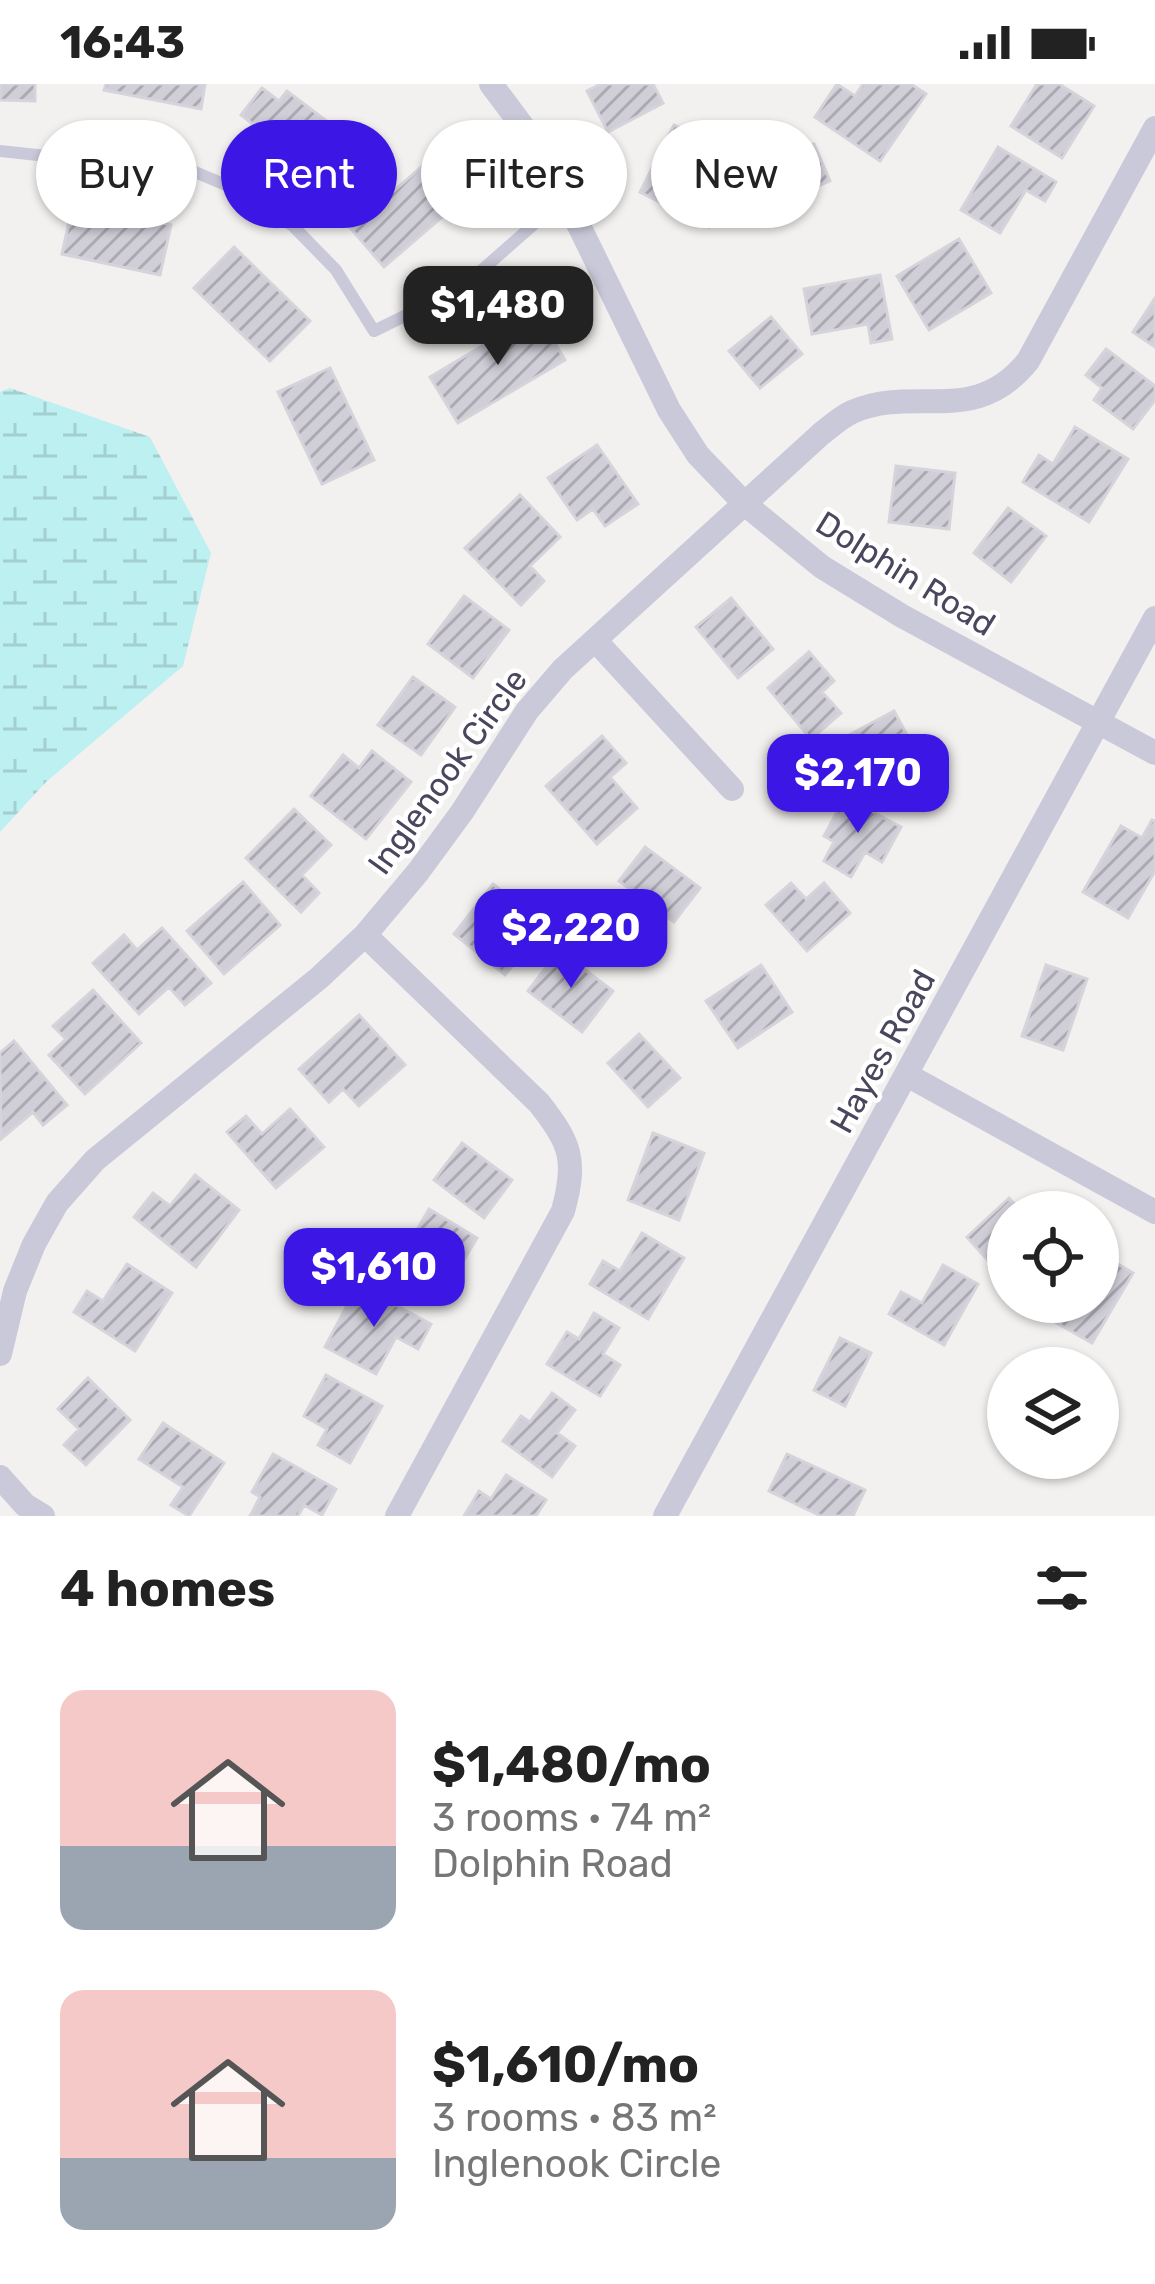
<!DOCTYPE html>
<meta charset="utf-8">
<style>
:root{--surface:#fff;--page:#f2f2f2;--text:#222;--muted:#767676;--accent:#3c16e5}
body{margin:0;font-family:Rubik,sans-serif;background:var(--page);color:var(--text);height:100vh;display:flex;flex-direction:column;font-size:45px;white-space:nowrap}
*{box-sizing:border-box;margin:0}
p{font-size:39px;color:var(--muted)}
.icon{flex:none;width:66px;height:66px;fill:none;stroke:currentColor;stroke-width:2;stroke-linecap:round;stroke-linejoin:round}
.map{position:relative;height:1432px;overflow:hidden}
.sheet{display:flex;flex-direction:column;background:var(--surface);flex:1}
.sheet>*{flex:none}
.hud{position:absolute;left:36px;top:36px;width:1083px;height:108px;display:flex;gap:24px}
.tools{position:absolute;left:987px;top:1107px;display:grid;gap:24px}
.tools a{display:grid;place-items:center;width:132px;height:132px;border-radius:50%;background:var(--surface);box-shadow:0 3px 9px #0004;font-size:60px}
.price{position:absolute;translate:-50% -102px;padding:0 27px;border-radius:24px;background:var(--accent);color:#fff;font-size:39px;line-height:78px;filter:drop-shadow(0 3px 6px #0008)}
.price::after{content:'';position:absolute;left:50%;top:72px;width:36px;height:27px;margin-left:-18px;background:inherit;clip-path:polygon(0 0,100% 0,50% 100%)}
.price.on{background:#222;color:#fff}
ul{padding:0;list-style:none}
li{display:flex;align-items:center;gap:36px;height:300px;padding:0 60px}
li span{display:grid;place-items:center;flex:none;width:336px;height:240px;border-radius:24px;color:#555}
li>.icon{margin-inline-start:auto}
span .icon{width:144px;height:144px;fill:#fffc;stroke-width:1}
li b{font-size:51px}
h2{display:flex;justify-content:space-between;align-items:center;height:144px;padding:0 60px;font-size:51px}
.tag{padding:0 42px;border-radius:54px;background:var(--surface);box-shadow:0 3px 9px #0004;font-size:42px;line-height:108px}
.tag.on{background:var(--accent);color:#fff}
.status{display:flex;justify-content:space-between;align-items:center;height:84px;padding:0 60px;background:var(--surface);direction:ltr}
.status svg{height:33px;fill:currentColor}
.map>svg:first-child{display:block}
.wetland{fill:url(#wetland-marsh)}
.building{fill:url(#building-hatch);stroke:#d6d3db;stroke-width:3}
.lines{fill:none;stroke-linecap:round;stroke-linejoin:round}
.lane{stroke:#cac9d9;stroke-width:12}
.street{stroke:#cac9d9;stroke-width:24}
.labels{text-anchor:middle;stroke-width:9;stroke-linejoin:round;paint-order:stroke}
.street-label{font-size:33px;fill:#49475d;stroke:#fff}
</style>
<div class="status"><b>16:43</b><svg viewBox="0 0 49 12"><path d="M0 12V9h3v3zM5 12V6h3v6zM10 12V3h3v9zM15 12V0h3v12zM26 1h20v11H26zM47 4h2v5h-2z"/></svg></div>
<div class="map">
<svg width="1155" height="1432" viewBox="0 0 1155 1432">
<defs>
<pattern id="wetland-marsh" width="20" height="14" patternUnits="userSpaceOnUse" patternTransform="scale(3)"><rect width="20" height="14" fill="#bdf0f0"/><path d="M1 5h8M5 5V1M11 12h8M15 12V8" fill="none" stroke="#a4cfd0"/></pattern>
<pattern id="building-hatch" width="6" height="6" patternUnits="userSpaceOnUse" patternTransform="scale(3)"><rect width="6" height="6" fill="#d0ced7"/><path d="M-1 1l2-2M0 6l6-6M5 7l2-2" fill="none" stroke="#aba9b2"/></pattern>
</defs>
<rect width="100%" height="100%" fill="#f2f1ef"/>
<!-- wetland -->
<path class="wetland" d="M10,304L150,353L211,469L183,582L46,698L0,748V308Z"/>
<!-- building -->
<path class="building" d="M0,0H35V17L0,16Z
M106,0H205L201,25L104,6Z
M601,0H653L663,19L608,48L587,7Z
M837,0L855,12L863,0H911L926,10L880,77L815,33Z
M1037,0H1059L1094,22L1062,74L1011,42Z
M262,4L279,17L287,7L348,53L320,91L241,31Z
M674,41L704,56L695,74L734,94L709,143L640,108Z
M787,48L795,67L814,60L830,97L777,119L752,63Z
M444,63L478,102L384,183L340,132L361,114L371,127Z
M998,63L1056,98L1045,117L1026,106L1000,149L961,126Z
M73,119L171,141L160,191L62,170Z
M959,155L991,209L929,246L897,192Z
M234,163L310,237L270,277L194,204Z
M880,191L892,255L871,259L868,240L812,250L804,205Z
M1155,214V263L1133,248Z
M537,229L565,276L458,339L430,293Z
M771,233L802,270L760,304L729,267Z
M1106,265L1155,302V316L1133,345L1094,316L1102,304L1086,291Z
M330,284L374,376L322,400L278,308Z
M1075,343L1128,375L1089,438L1023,398L1039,371L1053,380Z
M597,361L638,420L605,442L593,425L577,436L548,394Z
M896,382L955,389L949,445L889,438Z
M520,411L560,453L530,482L544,497L521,521L465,464Z
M1008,424L1046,452L1011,498L974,469Z
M464,512L509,546L473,594L428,560Z
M731,514L773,565L738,594L696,543Z
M809,568L834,597L822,608L841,629L811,655L768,604Z
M413,593L455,623L421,671L378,641Z
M894,627L922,679L877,703L849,651Z
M602,652L626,679L610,693L637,724L597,760L546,702Z
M372,667L411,698L366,755L311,712L343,671L359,684Z
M845,713L901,743L882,778L865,768L851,793L824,777L834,758L824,752Z
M294,725L331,761L302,791L319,809L301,828L246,774Z
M1152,736L1155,737V787L1128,834L1083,808L1121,742L1142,754Z
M645,763L700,804L674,838L619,797Z
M243,798L280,841L224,890L187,847Z
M791,799L806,815L824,799L850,829L807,867L766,821Z
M493,800L545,841L505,891L454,850Z
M162,844L211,899L185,921L169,903L139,930L93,879L124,851L137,866Z
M559,866L613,907L582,948L528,907Z
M761,881L792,928L738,964L706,917Z
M1046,881L1087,895L1063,966L1022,952Z
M93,906L141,959L85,1010L49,971L66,955L53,942Z
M359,931L405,981L359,1022L343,1005L329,1018L299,985Z
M639,950L680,994L648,1023L608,979Z
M14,957L67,1021L43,1041L33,1028L1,1055L0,969Z
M290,1025L324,1063L276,1104L227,1048L246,1032L262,1050Z
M653,1049L704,1069L679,1136L628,1116Z
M462,1059L512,1096L484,1134L434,1096Z
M195,1091L239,1126L196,1183L134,1133L153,1109L170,1122Z
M1009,1114L1022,1128H1008V1163L990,1179L967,1153Z
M429,1125L477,1154L439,1218L391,1190Z
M642,1149L684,1174L648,1235L590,1200L603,1177L620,1187Z
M1098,1168L1133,1189L1092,1259L1046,1233L1055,1218H1098Z
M127,1180L172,1209L135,1267L74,1228L87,1207L103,1217Z
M943,1181L978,1200L944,1261L889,1230L901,1208L922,1219Z
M358,1201L431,1240L418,1265L396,1253L376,1290L325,1263Z
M594,1229L619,1244L603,1270L620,1281L600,1312L547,1280L567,1248L579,1255Z
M840,1254L871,1269L845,1322L814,1306Z
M326,1291L382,1322L350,1379L318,1361L327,1345L304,1332Z
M88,1294L130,1336L86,1381L64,1361L79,1345L58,1325Z
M552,1309L575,1326L557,1349L575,1362L552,1393L503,1357L521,1332L530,1338Z
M163,1339L224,1379L189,1432L171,1421L183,1403L139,1375Z
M273,1370L336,1405L322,1431L304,1421L298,1432H250L260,1413L252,1408Z
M787,1370L865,1406L853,1432H821L769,1407Z
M506,1391L546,1416L536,1432H464L479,1407L491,1415Z"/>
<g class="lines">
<!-- lane -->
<path class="lane" d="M0,67L195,88L245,109L293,142L336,186L374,247L435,217L483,185L564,114"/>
<!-- street -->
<path class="street" d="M491,0L532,55L565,113L669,326L698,371L746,421L822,483L902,532L1155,669
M595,556L732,705
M365,851L539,1019C571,1060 577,1076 563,1127L397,1432
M907,991L1155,1128
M0,1270L15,1207L34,1160L57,1119L95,1076L319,894L365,851L418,788L462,728L527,627L563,585L821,350C830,343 841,333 852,328C916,300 974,344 1028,277L1155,44
M0,1393L25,1421L43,1432
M665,1432L1155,534"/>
</g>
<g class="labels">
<!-- street labels -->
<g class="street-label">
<text transform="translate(906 489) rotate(32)" y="12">Dolphin Road</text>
<text transform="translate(447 687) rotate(-54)" y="12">Inglenook Circle</text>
<text transform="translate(882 967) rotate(-61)" y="12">Hayes Road</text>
</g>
</g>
</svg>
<div class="tools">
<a><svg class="icon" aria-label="locate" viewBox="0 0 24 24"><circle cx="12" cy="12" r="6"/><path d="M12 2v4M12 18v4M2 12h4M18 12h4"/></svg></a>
<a><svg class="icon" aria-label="layers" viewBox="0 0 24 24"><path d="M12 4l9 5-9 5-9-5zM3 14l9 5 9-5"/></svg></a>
</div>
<b class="price on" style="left:498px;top:284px">$1,480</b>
<b class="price" style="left:858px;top:752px">$2,170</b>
<b class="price" style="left:571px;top:907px">$2,220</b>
<b class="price" style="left:374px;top:1246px">$1,610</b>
<div class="hud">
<a class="tag">Buy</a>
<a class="tag on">Rent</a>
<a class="tag">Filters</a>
<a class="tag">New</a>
</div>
</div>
<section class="sheet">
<h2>4 homes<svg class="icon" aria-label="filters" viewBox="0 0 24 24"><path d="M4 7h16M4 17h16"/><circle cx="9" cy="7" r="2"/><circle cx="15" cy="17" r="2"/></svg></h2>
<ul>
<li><span style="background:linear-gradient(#f6c9c9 65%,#9aa5b1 0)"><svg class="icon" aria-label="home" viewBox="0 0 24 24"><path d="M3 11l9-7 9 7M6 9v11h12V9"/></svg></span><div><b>$1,480/mo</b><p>3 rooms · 74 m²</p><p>Dolphin Road</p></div></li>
<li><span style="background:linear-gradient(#f6c9c9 70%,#9aa5b1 0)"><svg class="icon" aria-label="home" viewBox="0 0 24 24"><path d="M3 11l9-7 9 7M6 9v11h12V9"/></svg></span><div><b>$1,610/mo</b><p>3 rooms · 83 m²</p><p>Inglenook Circle</p></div></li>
</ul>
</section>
